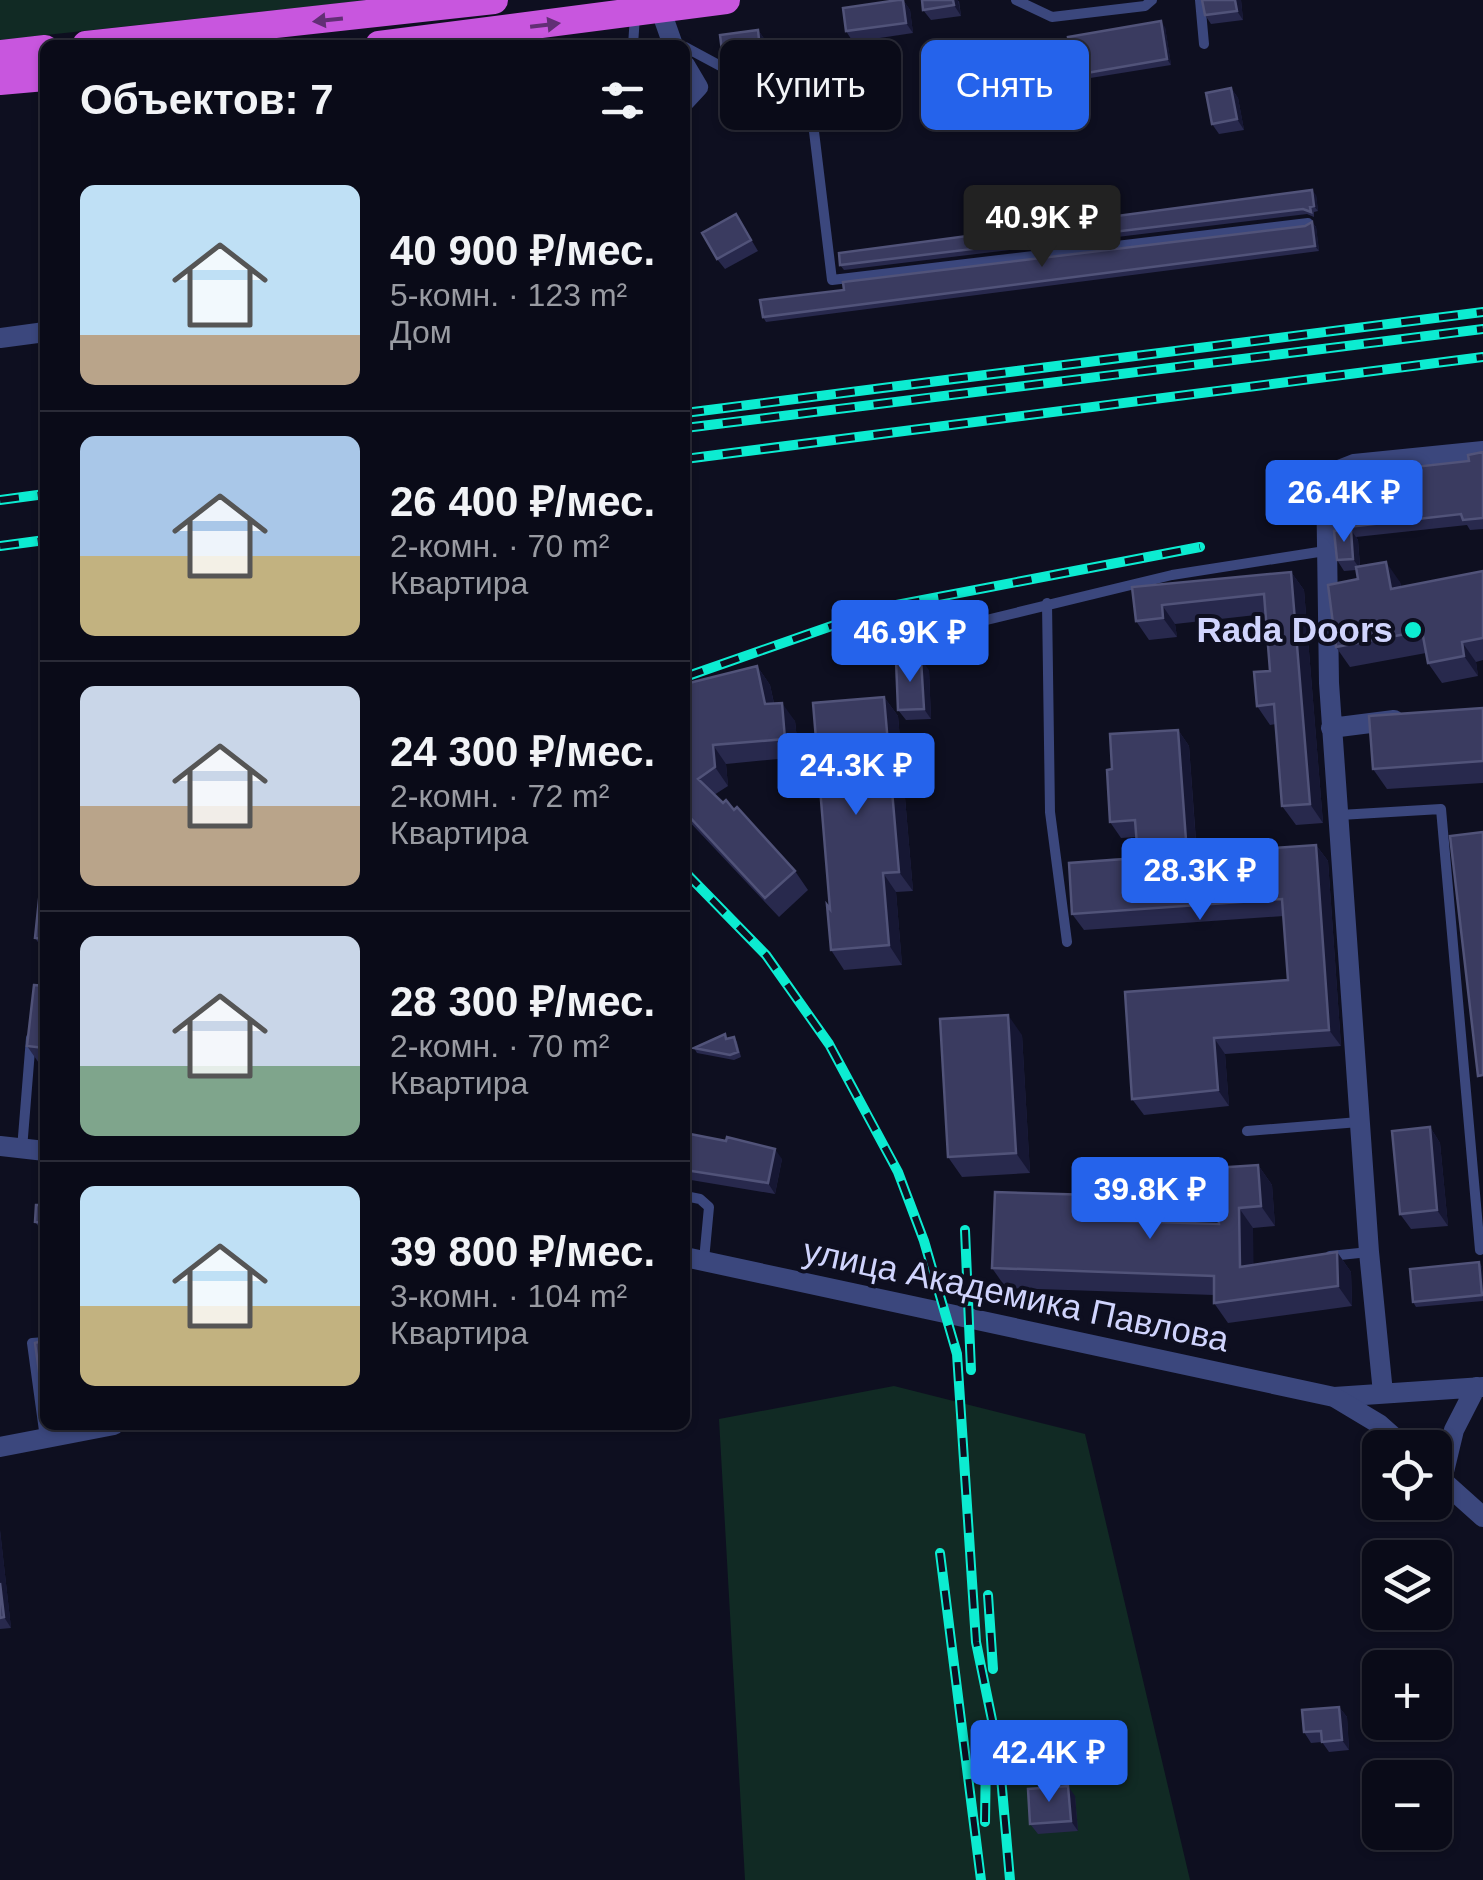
<!DOCTYPE html>
<html lang="ru">
<meta charset="utf-8">
<style>
:root{--surface:#0a0b18;--page:#131421;--text:#f1f3f6;--muted:#999ba2;--line:#2a2b37;--accent:#2563eb}
body{margin:0;font-family:Helvetica,sans-serif;background:var(--page);color:var(--text);height:100vh;display:flex;flex-direction:column;font-size:38px;white-space:nowrap}
*{box-sizing:border-box;margin:0}
p{font-size:32px;color:var(--muted)}
.icon{flex:none;width:55px;height:55px;fill:none;stroke:currentColor;stroke-width:2;stroke-linecap:round;stroke-linejoin:round}
.map{position:relative;flex:1;overflow:hidden}
.sheet{position:absolute;left:40px;top:40px;width:650px;height:1390px;display:flex;flex-direction:column;background:var(--surface);border-radius:15px;box-shadow:0 2px 8px #0004,0 0 0 2px var(--line)}
.sheet>*{flex:none}
.banner{position:absolute;left:720px;top:40px;width:612px;height:90px;display:flex;gap:20px}
.controls{position:absolute;left:1362px;top:1430px;display:grid;gap:20px}
.controls a{display:grid;place-items:center;width:90px;height:90px;border-radius:15px;background:var(--surface);box-shadow:0 2px 8px #0004,0 0 0 2px var(--line);font-size:50px}
.price{position:absolute;translate:-50% -85px;padding:0 22px;border-radius:10px;background:var(--accent);color:#fff;font-size:32px;line-height:65px;filter:drop-shadow(0 2px 5px #0008)}
.price::after{content:'';position:absolute;left:50%;top:60px;width:30px;height:22px;margin-left:-15px;background:inherit;clip-path:polygon(0 0,100% 0,50% 100%)}
.price.current{background:#222;color:#fff}
ul{padding:0;list-style:none}
li{display:flex;align-items:center;gap:30px;height:250px;padding:0 40px}
li+li{border-top:2px solid var(--line)}
li span{display:grid;place-items:center;flex:none;width:280px;height:200px;border-radius:15px;color:#555}
li>.icon{margin-inline-start:auto}
span .icon{width:120px;height:120px;fill:#fffc;stroke-width:1}
li b{font-size:42px}
h2{display:flex;justify-content:space-between;align-items:center;height:120px;padding:0 40px;font-size:42px}
.pill{padding:0 35px;border-radius:15px;background:var(--surface);box-shadow:0 2px 8px #0004,0 0 0 2px var(--line);font-size:35px;line-height:90px}
.pill.current{background:var(--accent);color:#fff}
.map>svg:first-child{display:block}
.green{fill:#112a24}
.lines{fill:none;stroke-linecap:round;stroke-linejoin:round}
.service{stroke:#3b477d;stroke-width:10}
.minor{stroke:#3b477d;stroke-width:20}
.tertiary{stroke:#3b477d;stroke-width:20}
.trunk{stroke:#c856de;stroke-width:28}
.rail-casing{stroke:#0cecd1;stroke-width:10}
.rail{stroke:#0e0f20;stroke-width:6;stroke-dasharray:19;stroke-linecap:butt}
.wall{fill:#28294d}
.shaded-wall{fill:#161733}
.building{fill:#3a3b60;stroke:#515379;stroke-width:2.5}
.oneway{fill:#622f75}
.poi-dot{fill:#0cecd1;stroke:#0e0f20;stroke-width:4}
.labels{text-anchor:middle;stroke-width:8;stroke-linejoin:round;paint-order:stroke}
.poi-label{font-size:35px;font-weight:bold;fill:#d0d4fd;stroke:#0e0f20;text-anchor:end}
.street-label{font-size:35px;fill:#d0d4fd;stroke:#0e0f20}
</style>
<div class="map">
<svg width="1483" height="1880" viewBox="0 0 1483 1880">
<rect width="100%" height="100%" fill="#0e0f20"/>
<!-- green -->
<path class="green" d="M0,0H369L0,40Z
M894,1386L1085,1434L1190,1880H745L719,1419Z"/>
<g class="lines">
<!-- service -->
<path class="service" d="M1016,0L1052,17L1145,6L1152,0
M1200,0L1204,44
M633,45L635,16
M685,47L812,115L832,280L1308,223
M1047,603L1050,812L1067,942
M887,644L1172,575L1325,551
M1340,815L1441,809L1480,1250
M1247,1131L1359,1122
M22,1149L31,1038
M685,1196L700,1199L709,1207L704,1260
M1330,1256L1369,1252
M45,1342L32,1343L45,1438"/>
<!-- minor -->
<path class="minor" d="M661,11L673,45
M685,65L698,87L685,101
M0,338L45,332
M1331,728L1394,720
M1383,1393L1369,1252L1329,683L1326,475L1354,464L1483,451
M1334,1397L1483,1387
M0,1447L114,1425
M1442,1480L1454,1430L1476,1387"/>
<!-- tertiary -->
<path class="tertiary" d="M0,1146L45,1151
M685,1257L1334,1397L1379,1424L1406,1448
M1435,1474L1483,1517"/>
<!-- trunk -->
<path class="trunk" d="M86,45L494,0
M379,45L726,0
M0,54L45,49
M0,81L45,77"/>
<!-- rail casing -->
<g class="rail-casing">
<path id="rail" d="M685,413L1483,312
M685,428L1483,329
M685,459L1483,357
M0,500L45,494
M0,546L45,540
M685,677L886,607L1200,547
M685,872L766,955L829,1044L898,1172L924,1241L957,1354L976,1642L999,1754L1010,1880
M965,1230L971,1370
M940,1553L981,1880
M988,1595L993,1669
M985,1822L986,1752"/>
</g>
<!-- rail -->
<use href="#rail" class="rail"/>
</g>
<!-- wall -->
<path class="wall" d="M903,0L910,10L913,33L853,42L846,31Z
M1241,0L1243,20L1211,24L1205,15Z
M959,1L961,16L931,20L923,10Z
M1165,27L1171,65L1078,80L1075,75Z
M758,30L765,40L768,59L730,61L722,51Z
M1231,88L1238,98L1244,130L1219,134L1212,124Z
M1316,195L1318,211L1314,212V217L1307,214L844,270L840,265Z
M736,214L758,251L725,269L717,259Z
M1312,222L1316,227L1319,251L766,322L763,317L1305,226Z
M1483,452V529L1470,530L1467,525L1356,537L1358,540L1360,566L1400,582L1401,587L1483,571V660L1476,662L1478,676L1442,683L1428,663L1426,653L1350,667L1336,647L1358,579L1356,570L1344,571L1337,560L1350,530L1347,527Z
M1291,572L1304,590L1323,823L1296,825L1282,806L1276,724L1270,725L1257,706L1270,671L1265,614L1175,624L1177,637L1149,640L1136,621L1132,587Z
M757,666L770,685L774,703L795,721L799,757L726,764L728,786L714,795L723,803L734,810L795,871L808,890L779,917L685,817V684Z
M929,670L931,719L906,720L898,710Z
M884,697L898,716L913,891L896,892L902,965L844,970L831,950L830,909Z
M1483,708V783L1387,789L1373,769Z
M1178,730L1189,746L1197,854L1316,845L1328,861L1341,1046L1225,1054L1229,1106L1144,1115L1132,1099L1288,980L1284,916L1084,930L1072,914L1138,858L1136,837L1121,838L1110,822L1112,769Z
M45,890V952L35,938Z
M45,986V1066H41L27,1046Z
M1022,1035L1030,1173L962,1177L948,1157Z
M734,1037L737,1042L741,1057L734,1060L697,1053L694,1048Z
M1430,1127L1440,1143L1448,1226L1411,1229L1400,1214Z
M685,1133L782,1159L775,1194L685,1179Z
M1258,1165L1272,1185L1275,1226L1253,1228V1265L1337,1252L1351,1272L1352,1306L1228,1323L1214,1303V1295L1006,1288L992,1268L1093,1195L1107,1215V1220L1219,1224Z
M45,1205V1228L39,1227L35,1222Z
M1479,1262L1482,1267L1483,1301L1416,1307L1413,1302Z
M0,1530L11,1628L0,1629Z
M1339,1707L1347,1717L1349,1750L1329,1752L1322,1742L1311,1743L1304,1732Z
M1075,1796L1078,1831L1038,1834L1030,1824Z"/>
<!-- shaded-wall -->
<path class="shaded-wall" d="M903,0L910,10L913,33L906,23Z
M953,0H958L961,16L954,5Z
M1235,0H1241L1243,20L1237,11Z
M1161,21L1165,27L1171,65L1167,59Z
M758,30L765,40L768,59L760,49Z
M1231,88L1238,98L1244,130L1237,119Z
M1312,190L1316,195L1318,211L1314,206Z
M1312,222L1316,227L1319,251L1315,246Z
M1351,530L1358,540L1360,569L1353,559Z
M1386,562L1400,582L1405,609L1391,589Z
M1291,572L1304,590L1323,823L1310,804Z
M1162,605L1175,624L1177,637L1163,618Z
M1462,642L1476,662L1478,676L1464,656Z
M921,659L929,670L931,719L924,709Z
M757,666L770,685L778,723L765,704Z
M884,697L898,716L913,891L899,872Z
M782,703L795,721L799,757L785,739Z
M1178,730L1189,746L1198,871L1187,854Z
M713,745L726,764L728,786L715,767Z
M1316,845L1328,861L1341,1046L1329,1030Z
M883,873L896,892L902,965L889,945Z
M1008,1015L1022,1035L1030,1173L1016,1153Z
M1214,1038L1225,1054L1229,1106L1218,1090Z
M1430,1127L1440,1143L1448,1226L1437,1210Z
M775,1149L782,1159L775,1194L768,1183Z
M1258,1165L1272,1185L1275,1226L1261,1206Z
M1093,1195L1107,1215L1106,1240L1092,1220Z
M1239,1208L1253,1228L1254,1287L1240,1267Z
M1337,1252L1351,1272L1352,1306L1338,1286Z
M1479,1262L1482,1267L1483,1297L1482,1295Z
M0,1530L11,1628L4,1617L0,1583Z
M1339,1707L1347,1717L1349,1750L1342,1740Z
M1068,1786L1075,1796L1078,1831L1071,1821Z"/>
<!-- building -->
<path class="building" d="M898,0H903L906,23L846,31L843,8Z
M922,0H953L954,5L923,10Z
M1202,0H1235L1237,11L1205,15Z
M1161,21L1167,59L1075,75L1068,37Z
M758,30L760,49L722,51L720,35Z
M1231,88L1237,119L1212,124L1206,93Z
M1312,190L1314,206L1310,207L1311,212L1303,209L840,265L839,253Z
M736,214L751,240L717,259L702,233Z
M1312,222L1315,246L763,317L760,300L844,290L843,282L1305,226Z
M1483,452V518L1463,520L1461,514L1347,527L1342,475L1469,461L1468,455Z
M1351,530L1353,559L1337,560L1334,531Z
M1386,562L1391,589L1483,571V638L1462,642L1464,656L1428,663L1422,631L1336,647L1328,585L1358,579L1356,567Z
M1291,572L1310,804L1282,806L1274,704L1257,706L1254,672L1270,671L1264,594L1162,605L1163,618L1136,621L1132,587Z
M921,659L924,709L898,710L896,660Z
M757,666L765,704L782,703L785,739L713,745L715,767L698,779L723,803L726,800L734,810L737,807L795,871L765,898L685,812V684Z
M884,697L899,872L883,873L889,945L831,950L827,905L830,909L813,703Z
M1483,708V761L1373,769L1369,716Z
M1178,730L1187,854L1316,845L1329,1030L1214,1038L1218,1090L1132,1099L1125,992L1288,980L1282,899L1072,914L1069,863L1138,858L1135,820L1110,822L1107,770L1112,769L1110,734Z
M1483,832V1075L1478,1076L1450,836Z
M40,890H45V939L35,938Z
M34,985L45,986V1048L27,1046Z
M1008,1015L1016,1153L948,1157L940,1019Z
M725,1034L726,1039L734,1037L738,1052L730,1055L694,1048Z
M1430,1127L1437,1210L1400,1214L1392,1131Z
M685,1133L726,1141L727,1137L775,1149L768,1183L685,1170Z
M1258,1165L1261,1206L1239,1208L1240,1267L1337,1252L1338,1286L1214,1303V1276L992,1268L995,1192L1093,1195L1092,1220L1219,1224L1215,1168Z
M36,1205H45V1223L35,1222Z
M1479,1262L1482,1295L1413,1302L1410,1269Z
M45,1340V1379H40L35,1343Z
M0,1583L4,1617L0,1618Z
M1339,1707L1342,1740L1322,1742L1321,1731L1304,1732L1302,1710Z
M1068,1786L1071,1821L1030,1824L1028,1789Z"/>
<!-- one-way arrows -->
<defs><path id="oneway-solid" d="M-6-.8H1V-3.2L6.5 0L1 3.2V.8H-6Z" transform="scale(2.5)"/></defs>
<g class="oneway">
<use href="#oneway-solid" transform="translate(328 20) rotate(174)"/>
<use href="#oneway-solid" transform="translate(545 25) rotate(-7)"/>
</g>
<!-- markers -->
<circle class="poi-dot" cx="1413" cy="630" r="10"/>
<g class="labels">
<!-- poi labels -->
<g class="poi-label">
<text x="1393" y="642">Rada Doors</text>
</g>
<!-- street labels -->
<g class="street-label">
<text transform="translate(1016 1295) rotate(12)" y="12">улица Академика Павлова</text>
</g>
</g>
</svg>
<div class="controls">
<a><svg class="icon" aria-label="locate" viewBox="0 0 24 24"><circle cx="12" cy="12" r="6"/><path d="M12 2v4M12 18v4M2 12h4M18 12h4"/></svg></a>
<a><svg class="icon" aria-label="layers" viewBox="0 0 24 24"><path d="M12 4l9 5-9 5-9-5zM3 14l9 5 9-5"/></svg></a>
<a>+</a>
<a>−</a>
</div>
<b class="price current" style="left:1042px;top:270px">40.9K ₽</b>
<b class="price" style="left:1344px;top:545px">26.4K ₽</b>
<b class="price" style="left:910px;top:685px">46.9K ₽</b>
<b class="price" style="left:856px;top:818px">24.3K ₽</b>
<b class="price" style="left:1200px;top:923px">28.3K ₽</b>
<b class="price" style="left:1150px;top:1242px">39.8K ₽</b>
<b class="price" style="left:1049px;top:1805px">42.4K ₽</b>
<div class="banner">
<a class="pill">Купить</a>
<a class="pill current">Снять</a>
</div>
<section class="sheet">
<h2>Объектов: 7<svg class="icon" aria-label="filters" viewBox="0 0 24 24"><path d="M4 7h16M4 17h16"/><circle cx="9" cy="7" r="2"/><circle cx="15" cy="17" r="2"/></svg></h2>
<ul>
<li><span style="background:linear-gradient(#bfe0f5 75%,#b9a48a 0)"><svg class="icon" aria-label="home" viewBox="0 0 24 24"><path d="M3 11l9-7 9 7M6 9v11h12V9"/></svg></span><div><b>40 900 ₽/мес.</b><p>5-комн. · 123 m²</p><p>Дом</p></div></li>
<li><span style="background:linear-gradient(#a9c7e8 60%,#c2b280 0)"><svg class="icon" aria-label="home" viewBox="0 0 24 24"><path d="M3 11l9-7 9 7M6 9v11h12V9"/></svg></span><div><b>26 400 ₽/мес.</b><p>2-комн. · 70 m²</p><p>Квартира</p></div></li>
<li><span style="background:linear-gradient(#c9d6e8 60%,#b9a48a 0)"><svg class="icon" aria-label="home" viewBox="0 0 24 24"><path d="M3 11l9-7 9 7M6 9v11h12V9"/></svg></span><div><b>24 300 ₽/мес.</b><p>2-комн. · 72 m²</p><p>Квартира</p></div></li>
<li><span style="background:linear-gradient(#c9d6e8 65%,#7fa58c 0)"><svg class="icon" aria-label="home" viewBox="0 0 24 24"><path d="M3 11l9-7 9 7M6 9v11h12V9"/></svg></span><div><b>28 300 ₽/мес.</b><p>2-комн. · 70 m²</p><p>Квартира</p></div></li>
<li><span style="background:linear-gradient(#bfe0f5 60%,#c2b280 0)"><svg class="icon" aria-label="home" viewBox="0 0 24 24"><path d="M3 11l9-7 9 7M6 9v11h12V9"/></svg></span><div><b>39 800 ₽/мес.</b><p>3-комн. · 104 m²</p><p>Квартира</p></div></li>
</ul>
</section>
</div>
